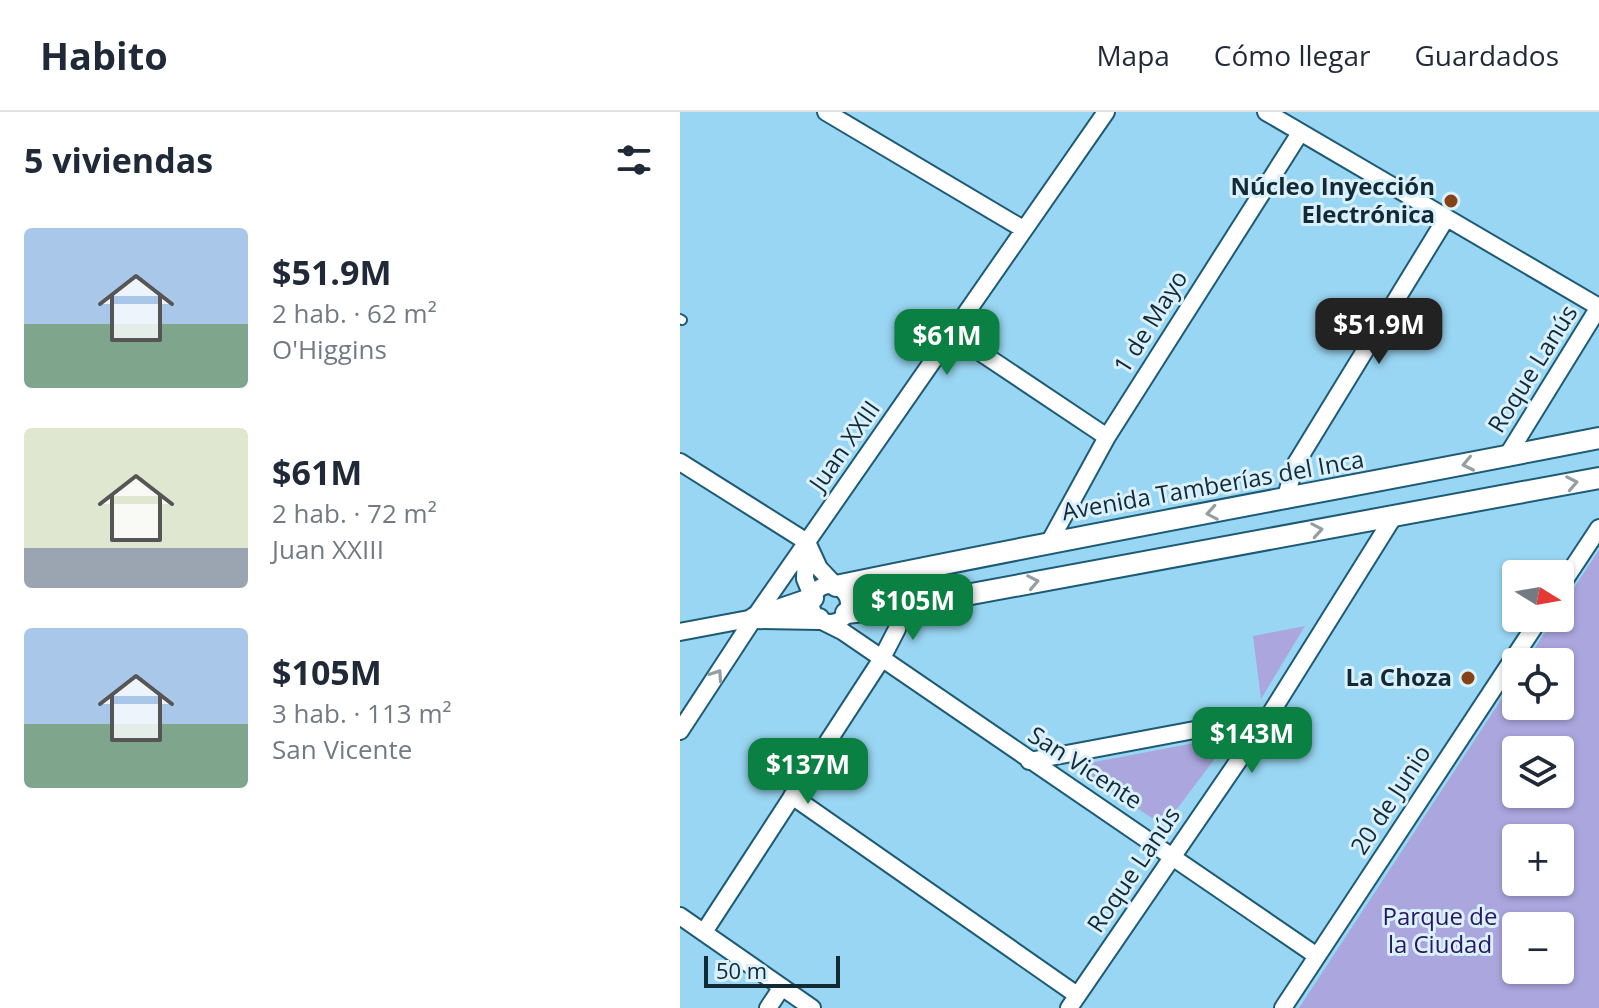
<!DOCTYPE html>
<html lang="es">
<meta charset="utf-8">
<style>
:root{--surface:#fff;--page:#f2f2f3;--text:#1f2937;--muted:#747a83;--line:#e0e1e3;--accent:#0b8043}
body{margin:0;font-family:"Open Sans",sans-serif;background:var(--page);color:var(--text);height:100vh;display:flex;flex-direction:column;font-size:30px;white-space:nowrap}
*{box-sizing:border-box;margin:0}
p{font-size:26px;color:var(--muted)}
.icon{flex:none;width:44px;height:44px;fill:none;stroke:currentColor;stroke-width:2;stroke-linecap:round;stroke-linejoin:round}
.map{position:relative;flex:1;overflow:hidden}
.drawer{display:flex;flex-direction:column;background:var(--surface);width:680px}
.drawer>*{flex:none}
.needle{width:52px;rotate:101deg}
.tools{position:absolute;left:822px;top:448px;display:grid;gap:16px}
.tools a{display:grid;place-items:center;width:72px;height:72px;border-radius:8px;background:var(--surface);box-shadow:0 2px 6px #0004;font-size:40px}
.scale{position:absolute;left:24px;bottom:20px;width:136px;box-sizing:border-box;padding-left:8px;border:4px solid #112a35;border-top:0;font-size:22px;line-height:28px;white-space:nowrap;color:#112a35;-webkit-text-stroke:6px #daf1fd;paint-order:stroke}
.price{position:absolute;translate:-50% -68px;padding:0 18px;border-radius:16px;background:var(--accent);color:#fff;font-size:26px;line-height:52px;filter:drop-shadow(0 2px 4px #0008)}
.price::after{content:'';position:absolute;left:50%;top:48px;width:24px;height:18px;margin-left:-12px;background:inherit;clip-path:polygon(0 0,100% 0,50% 100%)}
.price.active{background:#222;color:#fff}
ul{padding:0;list-style:none}
li{display:flex;align-items:center;gap:24px;height:200px;padding:0 24px}
li span{display:grid;place-items:center;flex:none;width:224px;height:160px;border-radius:8px;color:#555}
li>.icon{margin-inline-start:auto}
span .icon{width:96px;height:96px;fill:#fffc;stroke-width:1}
li b{font-size:34px}
h2{display:flex;justify-content:space-between;align-items:center;height:96px;padding:0 24px;font-size:34px}
header{display:flex;align-items:center;gap:48px;box-sizing:border-box;height:112px;padding:0 40px;background:var(--surface);border-bottom:2px solid var(--line)}
header strong{font-size:38px}
nav{display:flex;gap:44px;margin-inline-start:auto;font-size:28px}
main{display:flex;flex:1;min-height:0}
.map>svg:first-child{display:block}
.green{fill:#aba6de;fill-rule:evenodd}
.lines{fill:none;stroke-linecap:round;stroke-linejoin:round}
.service-casing{stroke:#1d5b74;stroke-width:12}
.minor-casing{stroke:#1d5b74;stroke-width:20}
.tertiary-casing{stroke:#1d5b74;stroke-width:24}
.service{stroke:#fff;stroke-width:8}
.minor{stroke:#fff;stroke-width:16}
.tertiary{stroke:#fff;stroke-width:20}
.oneway{stroke:#949fa4}
.poi-dot{fill:#864117;stroke:#daf1fd;stroke-width:3}
.labels{text-anchor:middle;stroke-width:6;stroke-linejoin:round;paint-order:stroke}
.poi-label{font-size:24px;font-weight:bold;fill:#112a35;stroke:#daf1fd;text-anchor:end}
.street-label{font-size:24px;fill:#112a35;stroke:#daf1fd}
.park-label{font-size:24px;fill:#2a1660;stroke:#daf1fd}
</style>
<header>
<strong>Habito</strong>
<nav><a>Mapa</a><a>Cómo llegar</a><a>Guardados</a></nav>
</header>
<main>
<section class="drawer">
<h2>5 viviendas<svg class="icon" aria-label="filters" viewBox="0 0 24 24"><path d="M4 7h16M4 17h16"/><circle cx="9" cy="7" r="2"/><circle cx="15" cy="17" r="2"/></svg></h2>
<ul>
<li><span style="background:linear-gradient(#a9c7e8 60%,#7fa58c 0)"><svg class="icon" aria-label="home" viewBox="0 0 24 24"><path d="M3 11l9-7 9 7M6 9v11h12V9"/></svg></span><div><b>$51.9M</b><p>2 hab. · 62 m²</p><p>O'Higgins</p></div></li>
<li><span style="background:linear-gradient(#dfe7d0 75%,#9aa5b1 0)"><svg class="icon" aria-label="home" viewBox="0 0 24 24"><path d="M3 11l9-7 9 7M6 9v11h12V9"/></svg></span><div><b>$61M</b><p>2 hab. · 72 m²</p><p>Juan XXIII</p></div></li>
<li><span style="background:linear-gradient(#a9c7e8 60%,#7fa58c 0)"><svg class="icon" aria-label="home" viewBox="0 0 24 24"><path d="M3 11l9-7 9 7M6 9v11h12V9"/></svg></span><div><b>$105M</b><p>3 hab. · 113 m²</p><p>San Vicente</p></div></li>
</ul>
</section>
<div class="map">
<svg width="919" height="896" viewBox="0 0 919 896">
<rect width="100%" height="100%" fill="#99d6f3"/>
<!-- green -->
<path class="green" d="M919,438V896H619L836,565V594H880V550H846L874,506H880V497ZM880,638V682H836V638ZM836,726H880V770H836ZM836,814H880V858H836Z
M625,514L581,587L573,524Z
M552,624L484,714L393,654Z"/>
<g class="lines">
<!-- service casing -->
<g class="service-casing">
<path id="service" d="M0,207L2,208"/>
</g>
<!-- minor casing -->
<g class="minor-casing">
<path id="minor" d="M146,0L343,117
M586,0L919,195L827,344
M273,222L427,325
M0,350L127,430
M605,388L615,353L765,108
M370,429L427,325L620,21
M127,430L139,456L156,474
M126,436L125,467L133,486
M131 492a19 19 0 1 1 38 0a19 19 0 1 1-38 0Z
M880,475L919,416
M144,510L162,519L637,844
M0,520L74,506
M0,619L74,506L426,0
M349,649L589,604
M112,684L397,883
M0,804L132,896
M24,820L201,548L217,517L221,495
M88,896L102,875
M389,896L589,604L714,404
M603,896L860,506"/>
</g>
<!-- tertiary casing -->
<g class="tertiary-casing">
<path id="tertiary" d="M156,474C410,421 665,376 919,326
M89,501L133,486
M166,501L221,495L919,366
M74,506L139,507"/>
</g>
<!-- service -->
<use href="#service" class="service"/>
<!-- minor -->
<use href="#minor" class="minor"/>
<!-- tertiary -->
<use href="#tertiary" class="tertiary"/>
</g>
<!-- one-way arrows -->
<defs><path id="oneway-chevron" d="M-2-3.5L2.5 0L-2 3.5" fill="none" stroke-width="1.6" stroke-linecap="round" stroke-linejoin="round" transform="scale(2)"/></defs>
<g class="oneway">
<use href="#oneway-chevron" transform="translate(788 352) rotate(168)"/>
<use href="#oneway-chevron" transform="translate(892 371) rotate(-11)"/>
<use href="#oneway-chevron" transform="translate(532 401) rotate(170)"/>
<use href="#oneway-chevron" transform="translate(637 418) rotate(-10)"/>
<use href="#oneway-chevron" transform="translate(353 470) rotate(-11)"/>
<use href="#oneway-chevron" transform="translate(37 563) rotate(-56)"/>
</g>
<!-- markers -->
<g class="poi-dot">
<circle cx="771" cy="89" r="8"/>
<circle cx="788" cy="566" r="8"/>
</g>
<g class="labels">
<!-- poi labels -->
<g class="poi-label">
<text x="755" y="83">Núcleo Inyección<tspan x="755" dy="28">Electrónica</tspan></text>
<text x="772" y="574">La Choza</text>
</g>
<!-- street labels -->
<g class="street-label">
<text transform="translate(471 210) rotate(-58)" y="8">1 de Mayo</text>
<text transform="translate(853 257) rotate(-58)" y="8">Roque Lanús</text>
<text transform="translate(165 334) rotate(-55)" y="8">Juan XXIII</text>
<text transform="translate(533 374) rotate(-10)" y="8">Avenida Tamberías del Inca</text>
<text transform="translate(405 656) rotate(33)" y="8">San Vicente</text>
<text transform="translate(711 688) rotate(-57)" y="8">20 de Junio</text>
<text transform="translate(454 758) rotate(-56)" y="8">Roque Lanús</text>
</g>
<!-- park labels -->
<g class="park-label">
<text x="760" y="813">Parque de<tspan x="760" dy="28">la Ciudad</tspan></text>
</g>
</g>
</svg>
<div class="tools">
<a><svg class="needle" viewBox="-14 -14 28 28"><path d="M0-13l5 13h-10z" fill="#e53935"/><path d="M0 13l5-13h-10z" fill="#747a83"/></svg></a>
<a><svg class="icon" aria-label="locate" viewBox="0 0 24 24"><circle cx="12" cy="12" r="6"/><path d="M12 2v4M12 18v4M2 12h4M18 12h4"/></svg></a>
<a><svg class="icon" aria-label="layers" viewBox="0 0 24 24"><path d="M12 4l9 5-9 5-9-5zM3 14l9 5 9-5"/></svg></a>
<a>+</a>
<a>−</a>
</div>
<div class="scale">50 m</div>
<b class="price active" style="left:699px;top:254px">$51.9M</b>
<b class="price" style="left:267px;top:265px">$61M</b>
<b class="price" style="left:233px;top:530px">$105M</b>
<b class="price" style="left:572px;top:663px">$143M</b>
<b class="price" style="left:128px;top:694px">$137M</b>
</div>
</main>
